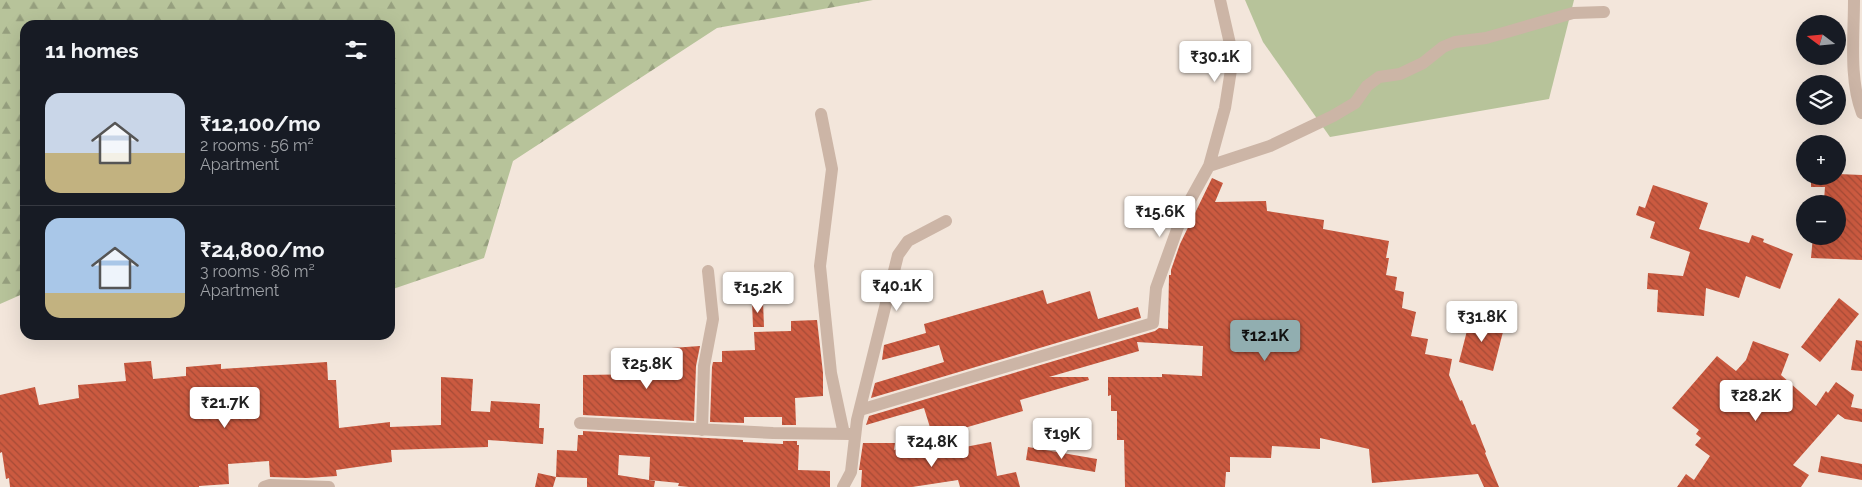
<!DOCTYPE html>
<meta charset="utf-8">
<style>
:root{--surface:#171b24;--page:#242831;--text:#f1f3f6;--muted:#9ea1a6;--line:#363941;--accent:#91aeb0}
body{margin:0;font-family:Raleway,sans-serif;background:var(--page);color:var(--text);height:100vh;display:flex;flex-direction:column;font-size:19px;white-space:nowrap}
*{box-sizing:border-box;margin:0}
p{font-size:16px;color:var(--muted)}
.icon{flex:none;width:28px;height:28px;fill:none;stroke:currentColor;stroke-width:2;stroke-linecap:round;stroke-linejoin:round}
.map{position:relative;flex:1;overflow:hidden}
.details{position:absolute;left:20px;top:20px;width:375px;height:320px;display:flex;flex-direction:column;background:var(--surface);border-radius:15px;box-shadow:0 5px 20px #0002}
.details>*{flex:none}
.needle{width:32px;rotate:286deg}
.controls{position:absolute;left:1796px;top:15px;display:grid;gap:10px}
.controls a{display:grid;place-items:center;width:50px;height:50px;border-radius:50%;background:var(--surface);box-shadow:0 5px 20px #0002;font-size:25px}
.price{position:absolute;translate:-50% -42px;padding:0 11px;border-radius:5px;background:#fff;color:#222;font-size:16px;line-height:32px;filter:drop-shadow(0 1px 2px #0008)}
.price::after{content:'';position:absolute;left:50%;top:30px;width:15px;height:11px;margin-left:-8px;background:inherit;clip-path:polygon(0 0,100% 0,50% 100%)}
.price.current{background:var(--accent);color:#111}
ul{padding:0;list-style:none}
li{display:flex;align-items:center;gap:15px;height:125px;padding:0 25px}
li+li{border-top:1px solid var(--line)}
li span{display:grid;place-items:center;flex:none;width:140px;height:100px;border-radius:15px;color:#555}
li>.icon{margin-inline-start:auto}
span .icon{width:60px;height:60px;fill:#fffc;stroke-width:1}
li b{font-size:21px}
h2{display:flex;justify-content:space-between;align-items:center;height:60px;padding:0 25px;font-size:21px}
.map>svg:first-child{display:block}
.green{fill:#b7c39a}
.forest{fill:url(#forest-firs)}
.building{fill:url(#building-back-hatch);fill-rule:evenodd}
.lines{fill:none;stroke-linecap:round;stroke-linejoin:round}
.minor{stroke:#ccb5a6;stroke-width:12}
</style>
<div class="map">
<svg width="1862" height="487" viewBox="0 0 1862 487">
<defs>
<pattern id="forest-firs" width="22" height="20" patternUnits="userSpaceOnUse" patternTransform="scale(1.25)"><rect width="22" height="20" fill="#b7c39a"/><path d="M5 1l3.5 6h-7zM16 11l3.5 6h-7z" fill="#969f7e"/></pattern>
<pattern id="building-back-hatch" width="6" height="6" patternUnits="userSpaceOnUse" patternTransform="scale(1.25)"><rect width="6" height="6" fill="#cb5a40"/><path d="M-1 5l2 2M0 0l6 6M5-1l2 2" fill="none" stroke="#a64b36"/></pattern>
</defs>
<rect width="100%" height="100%" fill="#f3e6db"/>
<!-- green -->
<path class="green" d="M1245,0H1574L1549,99L1330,137L1263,42Z"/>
<!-- forest -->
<path class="forest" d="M0,0H873L717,28L513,161L484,258L390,290V25H25V293L0,304Z"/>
<!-- building -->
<path class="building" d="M1838,174L1862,175V260L1811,258L1813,236H1838V204H1831V200H1824L1825,187H1811V176H1838Z
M1212,178L1223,183L1215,202L1266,201L1267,211L1324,220L1323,229L1389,241L1386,258H1389L1386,275L1397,277L1395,290L1404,292L1402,308L1416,312L1411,336L1428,339L1425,354L1452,359L1449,375L1460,401L1462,400L1472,425L1475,424L1486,452L1485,453L1499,487H1484L1478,474L1372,483L1369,449L1320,438V449L1272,446L1271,458L1230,457V472H1226L1225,487H1125L1124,440H1117V411H1111V395L1108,396V377H1162V374L1202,376L1203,346L1137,342L1139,351L1049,377H1088L1089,380L1020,400L1023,411L933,437L924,408L866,425L869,416L1155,331L1159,328L1168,329L1169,275H1171V270L1180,244Z
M1653,185L1708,203L1699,229L1749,243L1752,235L1764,239L1763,242L1793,254L1780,289L1746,276L1739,298L1706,288L1704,316L1657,312L1658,290L1647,289L1648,273L1683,276L1690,252L1650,238L1655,222L1636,215L1639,206L1645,208Z
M1043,290L1047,304L1090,291L1098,319L1138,307L1141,318L871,398L875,383L944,362L939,345L882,360L884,345L926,333L924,324Z
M1839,298L1859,314L1820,362L1801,347Z
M763,301L764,327H753L752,302Z
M1471,315L1505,324L1493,371L1459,362Z
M817,320L823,373V396L795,398L796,425H782V417H744V423L710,422L712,367L713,362H722V351L755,350L754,332L791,331V321Z
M1856,340L1862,341V371L1851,370Z
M1753,341L1789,354L1781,375L1816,406L1826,391L1828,393L1836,382L1854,395L1851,407L1862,409V422L1845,419L1838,414L1793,465L1809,475L1801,487H1677L1686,474L1694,480L1710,456L1695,445L1701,438L1696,434L1699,430L1672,408L1717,356L1736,371L1746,360Z
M700,346L696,366L694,421L583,415V375L649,374L650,365H657V349Z
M151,361L153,379L186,376V367L221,364V369L327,362L328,380H336L339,428L390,422V427L441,425V377L473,379L471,411L490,412L491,401L540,404L539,428H544L543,444L488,440V447L391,450L392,462L336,470L337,476L307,478L270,477L269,461L228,464L229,484L199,486V487H10L9,478L6,479L2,452L0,453V395L35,387L39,405L79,398L78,385L126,381L124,363Z
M583,431L743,440V442L783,444V441H797V445H799L798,470L830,471V487H689L678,486L679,483L649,480L655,481L654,487H587V478L556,477L557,450L577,451L578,435H583ZM619,455L650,457L649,480L618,475Z
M991,442L997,476L1016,472L1020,487H960L958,480L912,487H861L862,470H859L863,443H895L894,450L905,447L908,458Z
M1028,447L1097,459L1095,472L1026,460Z
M1821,456L1862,464V480L1818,472Z
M538,473L556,477L553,487H535Z"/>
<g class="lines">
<!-- minor -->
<path class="minor" d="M1854,0C1854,37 1849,79 1862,113
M821,114L832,169L820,266L831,373L844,434
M1209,166L1270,146L1333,116L1355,103L1367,86L1379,77L1400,74L1423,63L1443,47L1455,42L1486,38L1573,13L1604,12
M860,410L1153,323L1156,288L1183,213L1209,166L1225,108L1233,57L1220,0
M580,423L773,433L851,434
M702,430L704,366L713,319L708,271
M264,487L270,485L329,487
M843,487L851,472L857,420L898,255L908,241L946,221"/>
</g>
</svg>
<div class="controls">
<a><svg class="needle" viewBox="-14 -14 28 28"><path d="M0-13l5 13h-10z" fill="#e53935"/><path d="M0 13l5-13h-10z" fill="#9ea1a6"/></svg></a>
<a><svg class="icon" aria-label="layers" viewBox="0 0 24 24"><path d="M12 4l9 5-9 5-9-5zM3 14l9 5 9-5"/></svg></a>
<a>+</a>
<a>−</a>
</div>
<b class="price" style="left:1215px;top:83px">₹30.1K</b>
<b class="price" style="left:1160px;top:238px">₹15.6K</b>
<b class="price" style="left:897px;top:312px">₹40.1K</b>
<b class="price" style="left:758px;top:314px">₹15.2K</b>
<b class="price" style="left:1482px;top:343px">₹31.8K</b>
<b class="price current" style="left:1265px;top:362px">₹12.1K</b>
<b class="price" style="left:647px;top:390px">₹25.8K</b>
<b class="price" style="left:1756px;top:422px">₹28.2K</b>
<b class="price" style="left:225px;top:429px">₹21.7K</b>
<b class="price" style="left:1062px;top:460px">₹19K</b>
<b class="price" style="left:932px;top:468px">₹24.8K</b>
<section class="details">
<h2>11 homes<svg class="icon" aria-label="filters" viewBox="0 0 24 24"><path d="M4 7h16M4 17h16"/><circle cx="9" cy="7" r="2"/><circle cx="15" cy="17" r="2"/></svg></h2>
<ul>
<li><span style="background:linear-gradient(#c9d6e8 60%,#c2b280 0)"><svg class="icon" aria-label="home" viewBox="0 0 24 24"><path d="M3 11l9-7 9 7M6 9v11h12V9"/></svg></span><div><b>₹12,100/mo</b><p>2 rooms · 56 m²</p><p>Apartment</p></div></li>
<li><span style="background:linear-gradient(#a9c7e8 75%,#c2b280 0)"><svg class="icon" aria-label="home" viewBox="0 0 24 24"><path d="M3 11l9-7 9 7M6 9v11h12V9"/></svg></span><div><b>₹24,800/mo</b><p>3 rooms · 86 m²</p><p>Apartment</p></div></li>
</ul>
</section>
</div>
